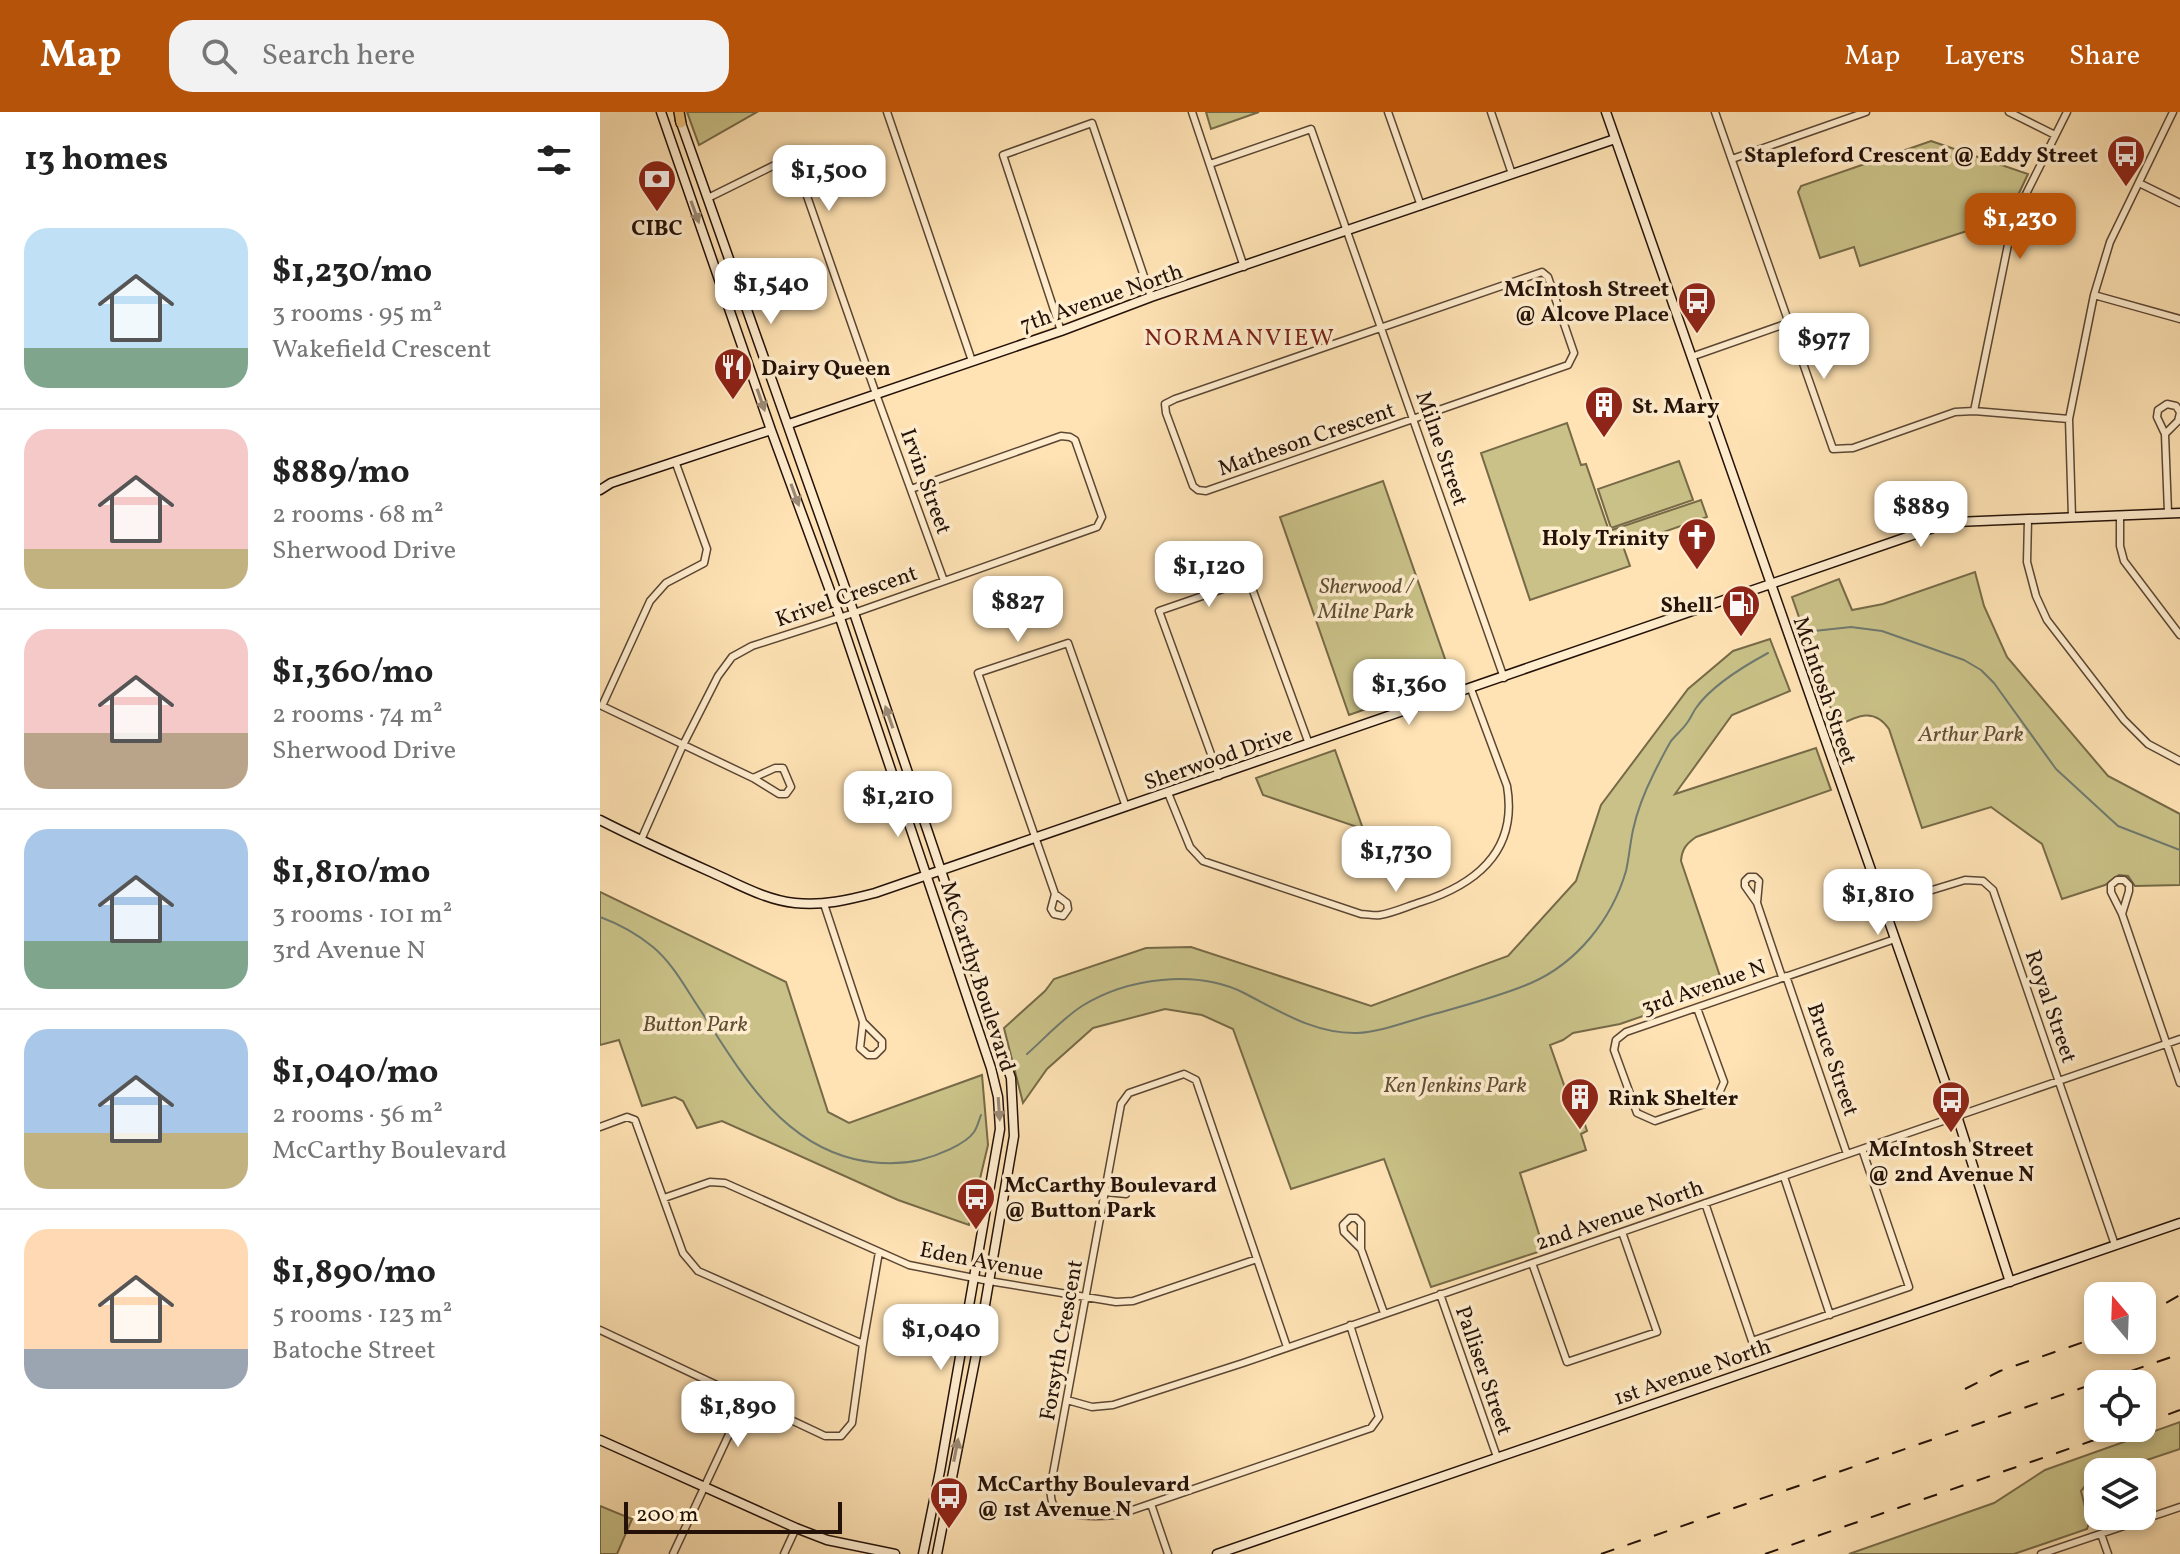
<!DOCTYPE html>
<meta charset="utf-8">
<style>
:root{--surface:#fff;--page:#f2f2f2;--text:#222;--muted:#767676;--line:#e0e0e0;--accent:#b45309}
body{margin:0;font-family:Vollkorn,serif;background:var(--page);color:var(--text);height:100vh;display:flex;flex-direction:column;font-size:30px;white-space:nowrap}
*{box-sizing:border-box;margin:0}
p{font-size:26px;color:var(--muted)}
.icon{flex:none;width:44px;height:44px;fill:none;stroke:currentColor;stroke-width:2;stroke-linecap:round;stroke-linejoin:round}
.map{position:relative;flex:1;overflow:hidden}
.sheet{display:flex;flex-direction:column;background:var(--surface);width:600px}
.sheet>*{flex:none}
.needle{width:52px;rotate:341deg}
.buttons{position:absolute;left:1484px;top:1170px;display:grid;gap:16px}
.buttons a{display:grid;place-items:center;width:72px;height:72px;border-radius:16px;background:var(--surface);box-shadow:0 4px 12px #0003;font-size:40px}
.scale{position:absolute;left:24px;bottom:20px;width:218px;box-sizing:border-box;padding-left:8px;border:4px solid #241209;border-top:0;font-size:22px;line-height:28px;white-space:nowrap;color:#241209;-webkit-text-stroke:6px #ffedce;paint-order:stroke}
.price{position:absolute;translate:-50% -68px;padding:0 18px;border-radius:16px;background:#fff;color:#222;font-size:26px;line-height:52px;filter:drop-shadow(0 2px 4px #0008)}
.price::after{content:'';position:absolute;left:50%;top:48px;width:24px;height:18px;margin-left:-12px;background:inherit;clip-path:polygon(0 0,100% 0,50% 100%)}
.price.active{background:var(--accent);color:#fff}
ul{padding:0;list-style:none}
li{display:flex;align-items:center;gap:24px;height:200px;padding:0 24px}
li+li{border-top:2px solid var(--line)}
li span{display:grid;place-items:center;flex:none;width:224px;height:160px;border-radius:24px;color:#555}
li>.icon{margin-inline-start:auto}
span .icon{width:96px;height:96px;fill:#fffc;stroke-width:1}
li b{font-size:34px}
h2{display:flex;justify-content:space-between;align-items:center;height:96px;padding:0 24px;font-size:34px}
header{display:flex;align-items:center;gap:48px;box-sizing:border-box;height:112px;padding:0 40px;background:var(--accent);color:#fff}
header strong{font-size:38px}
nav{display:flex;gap:44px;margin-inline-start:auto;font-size:28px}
.search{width:560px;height:72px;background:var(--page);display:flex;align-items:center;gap:20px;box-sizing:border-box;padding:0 28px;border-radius:24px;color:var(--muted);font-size:30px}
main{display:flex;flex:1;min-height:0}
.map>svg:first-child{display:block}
.green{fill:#c9c187;stroke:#766a48;stroke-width:2}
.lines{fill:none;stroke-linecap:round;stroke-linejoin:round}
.stream{stroke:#6f796f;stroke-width:2}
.street-casing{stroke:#5b4634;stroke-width:9}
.secondary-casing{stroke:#241209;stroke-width:11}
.primary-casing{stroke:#241209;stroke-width:12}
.street{stroke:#ffedce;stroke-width:6}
.secondary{stroke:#ffedce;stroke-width:8}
.primary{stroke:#f0c27a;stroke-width:9}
.rail{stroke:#241209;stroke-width:2;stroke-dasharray:14 14;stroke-linecap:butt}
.oneway{fill:#9c8a75}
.labels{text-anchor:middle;stroke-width:7;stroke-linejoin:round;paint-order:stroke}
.poi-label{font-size:22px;font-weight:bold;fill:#241209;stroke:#ffedce;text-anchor:start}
.street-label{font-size:22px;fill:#241209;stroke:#ffedce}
.park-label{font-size:22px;font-style:italic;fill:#5e4f35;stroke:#ffedce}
.neighbourhood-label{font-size:24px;letter-spacing:2px;fill:#7a1f14;stroke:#ffedce}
</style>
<header>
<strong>Map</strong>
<div class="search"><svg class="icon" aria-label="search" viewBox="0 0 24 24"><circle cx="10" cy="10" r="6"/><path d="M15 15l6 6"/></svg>Search here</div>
<nav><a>Map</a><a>Layers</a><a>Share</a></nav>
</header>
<main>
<section class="sheet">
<h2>13 homes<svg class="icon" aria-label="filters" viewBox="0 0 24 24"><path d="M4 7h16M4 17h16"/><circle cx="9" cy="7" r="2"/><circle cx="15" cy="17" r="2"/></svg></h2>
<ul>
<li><span style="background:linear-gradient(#bfe0f5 75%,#7fa58c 0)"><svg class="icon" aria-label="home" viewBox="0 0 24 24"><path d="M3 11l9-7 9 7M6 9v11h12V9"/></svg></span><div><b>$1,230/mo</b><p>3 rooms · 95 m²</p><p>Wakefield Crescent</p></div></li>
<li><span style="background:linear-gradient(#f6c9c9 75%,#c2b280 0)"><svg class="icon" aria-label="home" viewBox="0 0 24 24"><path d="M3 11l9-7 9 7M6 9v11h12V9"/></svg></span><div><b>$889/mo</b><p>2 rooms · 68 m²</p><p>Sherwood Drive</p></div></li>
<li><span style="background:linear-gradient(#f6c9c9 65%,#b9a48a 0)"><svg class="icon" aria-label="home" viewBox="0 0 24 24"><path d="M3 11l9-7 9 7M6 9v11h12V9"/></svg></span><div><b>$1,360/mo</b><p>2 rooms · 74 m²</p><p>Sherwood Drive</p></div></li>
<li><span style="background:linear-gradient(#a9c7e8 70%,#7fa58c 0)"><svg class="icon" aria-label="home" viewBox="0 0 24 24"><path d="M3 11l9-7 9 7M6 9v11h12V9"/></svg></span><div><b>$1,810/mo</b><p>3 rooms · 101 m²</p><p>3rd Avenue N</p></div></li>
<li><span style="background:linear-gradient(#a9c7e8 65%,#c2b280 0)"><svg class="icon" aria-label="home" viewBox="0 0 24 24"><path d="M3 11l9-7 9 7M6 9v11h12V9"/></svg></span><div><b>$1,040/mo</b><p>2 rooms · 56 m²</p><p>McCarthy Boulevard</p></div></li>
<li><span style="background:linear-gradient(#ffd9b3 75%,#9aa5b1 0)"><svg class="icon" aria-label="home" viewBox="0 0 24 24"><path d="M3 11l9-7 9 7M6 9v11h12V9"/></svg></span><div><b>$1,890/mo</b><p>5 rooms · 123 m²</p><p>Batoche Street</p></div></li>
</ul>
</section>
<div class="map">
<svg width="1580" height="1442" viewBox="0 0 1580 1442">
<rect width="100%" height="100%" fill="#ffe3b4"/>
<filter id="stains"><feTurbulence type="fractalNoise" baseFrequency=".0025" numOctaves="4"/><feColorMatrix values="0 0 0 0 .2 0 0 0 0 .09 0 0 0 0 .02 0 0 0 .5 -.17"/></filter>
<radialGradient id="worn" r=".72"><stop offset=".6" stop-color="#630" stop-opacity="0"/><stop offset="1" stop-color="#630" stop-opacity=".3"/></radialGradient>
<!-- green -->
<path class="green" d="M87,0H157L99,33Z
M606,0H659L611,17Z
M1331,29L1428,62L1404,113L1376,116L1260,154L1254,135L1220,146L1198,80L1201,74Z
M967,311L981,353L986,352L1009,419L1101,388L1107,405L1023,434L1030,454L930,488L881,341Z
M1079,349L1093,388L1011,416L998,377Z
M783,369L852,567L749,603L680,405Z
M1375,460L1384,494L1407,545L1508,664L1580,702V773L1535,774L1528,764L1519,763L1505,773L1462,787L1442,732L1391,695L1322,716L1289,617C1274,595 1257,604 1237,614L1192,485L1239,467L1252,498L1283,492Z
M1170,527L1190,579L1132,603L1075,682L1216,636L1231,678L1096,725C1086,732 1082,737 1081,749L1124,876L1020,912L973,921L963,928L950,933L970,990L977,988L987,1019L981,1022L986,1038L920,1061L944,1138L831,1175L784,1047L691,1077L633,917L602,903L565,897L493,916L447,957L423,991L404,916L445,879L454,867L546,836L591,835L771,894L908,844L976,769L1001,693L1088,577L1133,539Z
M735,638L763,717L663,683L656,666Z
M0,780L186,870L228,1000L249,1011L382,963L388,1033L369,1113L298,1088L122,1009L97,1016L83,989L75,985L42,994L19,928L0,933Z
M1580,1310V1337L1511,1360H1498V1365L1491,1367L1481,1379L1489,1411L1487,1417L1414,1442H1249L1394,1391L1445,1358Z
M0,1394L32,1407L17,1442H0Z"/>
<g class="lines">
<!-- stream -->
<path class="stream" d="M1214,519L1251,515L1282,519L1364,548L1381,558L1394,571L1456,657L1518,714L1580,738
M0,805C19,812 37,822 53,835C72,851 84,873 97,893C138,955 176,1028 254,1047C276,1052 298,1053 320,1048C336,1044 365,1033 374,1020C377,1016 379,1008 381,1003
M427,942C445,926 462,907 482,894C527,866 596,857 644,881C681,900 715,922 757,921C780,920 805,910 827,904C862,894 898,885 931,871C977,851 1012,807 1026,759C1029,746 1030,732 1033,718C1037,699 1045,679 1054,661C1059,651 1065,639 1071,629C1076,623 1082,618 1087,611C1091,606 1093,600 1096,596C1112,573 1144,554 1168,541"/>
<!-- street casing -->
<g class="street-casing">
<path id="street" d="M287,0L372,249
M592,0L644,155
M788,0L821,94
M891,0L912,62
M1115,0L1233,337L1253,336L1355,300L1374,299L1469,307
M1409,0L1455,23
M1132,47L1266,0
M610,52L711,17L904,566
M1539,71L1580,91
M108,86L193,44L276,282L344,469
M942,160L948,165L974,241L968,253L606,379L598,378L593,374L566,301L565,292L575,287Z
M1494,183L1580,207
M461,219L403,43L492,11L551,185
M1091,245L1188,211
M1374,299L1411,118L1416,102L1467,0
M1565,322L1578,309L1580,301
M75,349L107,437L104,451L66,471L50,489L2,594L153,666L179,682H186L191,675L183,656H175L153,666
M1568,401L1565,322L1557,305L1558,298L1567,292L1576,294L1580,300
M1520,403V434L1524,449L1580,523
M1472,405L1469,307L1494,183L1510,130L1573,0
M1428,407L1427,450L1436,484L1447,508L1524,608L1548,632L1580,649
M619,664L559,499L649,468L709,632
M568,681L590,735L603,749L761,802C767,802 774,804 780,803C793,801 808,794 821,790C877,772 918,738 907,674L871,577
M41,728L83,633L118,564L132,545L152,534L254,501L497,415L502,405L475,328L470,325L461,324L311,377
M455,782L451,797L454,802L463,804L468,797L467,791L455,782L378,561L468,531L526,695
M1157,791L1159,769L1155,765H1149L1145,769V774L1157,791L1182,865
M224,792L263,910L260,936L268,943H275L282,936V929L263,910
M1283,793L1365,768L1383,769L1393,778L1515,1133
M1522,802L1529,779V773L1524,768H1517L1511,773V780L1522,802L1580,971
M1186,864L1247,1042
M1097,896L1124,970L1116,988L1055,1009L1037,1001L1014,938L1016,928L1026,920L1295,827
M0,1015L27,1005L35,1008L83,1141L98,1159L263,1232
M1184,1065L1230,1203
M506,1080L526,1082
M64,1086L110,1070L125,1071L309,1153L389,1169L516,1190L533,1189L657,1147
M1105,1091L1152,1229L1309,1175L1262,1037
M761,1137L744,1120L743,1113L750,1106H756L761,1111V1137L784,1201
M932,1151L967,1250L1057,1220L1022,1120
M840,1182L897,1345
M0,1218L225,1324H241L252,1311L263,1232L279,1140
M687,1235L596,968L584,962L529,981L521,992L450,1378C451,1382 451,1389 453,1392C462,1407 503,1404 518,1403L771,1316L779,1305L750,1213
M467,1288L492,1295L513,1293L643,1251L1580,927
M551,1392L568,1442
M1501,1422L1508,1442
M73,1442L146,1286
M184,1442L196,1416
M1441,1442L1580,1395"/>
</g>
<!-- secondary casing -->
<g class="secondary-casing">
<path id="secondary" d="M61,0L171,318L240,506L391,956L398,985L400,1017L340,1359L323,1442
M1006,0L1357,1004L1410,1170
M80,8L254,501L411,966L414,1024L379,1228L337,1442
M189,312L461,219L551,185L1015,27
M0,378L11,371L171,318
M0,708C37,727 75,744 113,761C140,773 166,788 195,791C223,794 248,788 275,781L1333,416L1356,410L1580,401
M0,1328L196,1416L227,1428L295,1442
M617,1442L1580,1111"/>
</g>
<!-- primary casing -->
<g class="primary-casing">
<path id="primary" d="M79,0L81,11"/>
</g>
<!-- street -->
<use href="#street" class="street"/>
<!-- secondary -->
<use href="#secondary" class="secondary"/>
<!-- primary -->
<use href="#primary" class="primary"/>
<!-- rail -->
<path class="rail" d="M1542,1205L1580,1183
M1365,1277L1400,1259L1498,1225
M1542,1312L1580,1298
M1001,1442L1580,1242
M1165,1442L1529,1316"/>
</g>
<!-- one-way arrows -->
<defs><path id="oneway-solid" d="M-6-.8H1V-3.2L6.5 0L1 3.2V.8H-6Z" transform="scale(2)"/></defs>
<g class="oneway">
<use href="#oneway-solid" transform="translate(95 100) rotate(70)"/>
<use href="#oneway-solid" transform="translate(161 288) rotate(71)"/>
<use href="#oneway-solid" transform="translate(195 383) rotate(70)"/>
<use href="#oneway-solid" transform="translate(289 605) rotate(-109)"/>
<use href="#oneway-solid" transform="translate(399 997) rotate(86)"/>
<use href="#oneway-solid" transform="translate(356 1338) rotate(-79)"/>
</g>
<!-- icons -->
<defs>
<g id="bus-pin" transform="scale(2)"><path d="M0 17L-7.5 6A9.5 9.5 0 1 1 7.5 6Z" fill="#8f2418" stroke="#ffedce"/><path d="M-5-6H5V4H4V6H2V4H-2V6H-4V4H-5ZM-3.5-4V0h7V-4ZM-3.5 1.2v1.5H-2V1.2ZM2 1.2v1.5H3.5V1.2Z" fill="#fff"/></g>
<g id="bank-pin" transform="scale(2)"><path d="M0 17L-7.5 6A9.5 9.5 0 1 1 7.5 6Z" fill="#8f2418" stroke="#ffedce"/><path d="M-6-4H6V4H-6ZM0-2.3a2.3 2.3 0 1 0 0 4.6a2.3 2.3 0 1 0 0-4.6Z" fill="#fff"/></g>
<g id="restaurant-pin" transform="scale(2)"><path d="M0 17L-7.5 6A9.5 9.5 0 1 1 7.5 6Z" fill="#8f2418" stroke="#ffedce"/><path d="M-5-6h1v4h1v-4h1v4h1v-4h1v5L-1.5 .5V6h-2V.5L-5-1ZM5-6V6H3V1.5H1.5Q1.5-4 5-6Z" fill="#fff"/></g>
<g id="building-pin" transform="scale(2)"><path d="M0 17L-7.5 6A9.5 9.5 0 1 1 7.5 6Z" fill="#8f2418" stroke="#ffedce"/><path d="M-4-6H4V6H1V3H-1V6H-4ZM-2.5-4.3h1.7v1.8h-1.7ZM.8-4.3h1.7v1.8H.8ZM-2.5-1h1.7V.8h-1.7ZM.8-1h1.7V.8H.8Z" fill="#fff"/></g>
<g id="church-pin" transform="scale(2)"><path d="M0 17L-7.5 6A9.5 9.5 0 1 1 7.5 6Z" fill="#8f2418" stroke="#ffedce"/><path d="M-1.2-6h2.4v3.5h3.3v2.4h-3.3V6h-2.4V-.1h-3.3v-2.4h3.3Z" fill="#fff"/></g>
<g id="fuel-pin" transform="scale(2)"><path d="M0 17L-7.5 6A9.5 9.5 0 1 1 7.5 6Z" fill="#8f2418" stroke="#ffedce"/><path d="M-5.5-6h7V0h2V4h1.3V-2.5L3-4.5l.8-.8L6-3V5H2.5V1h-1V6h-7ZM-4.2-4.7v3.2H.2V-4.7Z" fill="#fff"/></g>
</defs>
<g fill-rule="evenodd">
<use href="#bus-pin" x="1526" y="42"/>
<use href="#bank-pin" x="57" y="67"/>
<use href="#bus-pin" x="1097" y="189"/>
<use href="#restaurant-pin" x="133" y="255"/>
<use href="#building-pin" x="1004" y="293"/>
<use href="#church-pin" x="1097" y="425"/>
<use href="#fuel-pin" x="1141" y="492"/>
<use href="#building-pin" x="980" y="985"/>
<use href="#bus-pin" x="1351" y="988"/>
<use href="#bus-pin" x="376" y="1085"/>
<use href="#bus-pin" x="349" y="1384"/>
</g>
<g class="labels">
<!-- poi labels -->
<g class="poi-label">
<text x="1498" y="50" text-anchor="end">Stapleford Crescent @ Eddy Street</text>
<text x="57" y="123" text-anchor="middle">CIBC</text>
<text x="1069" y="184" text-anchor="end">McIntosh Street<tspan x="1069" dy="25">@ Alcove Place</tspan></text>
<text x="161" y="263">Dairy Queen</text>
<text x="1032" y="301">St. Mary</text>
<text x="1069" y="433" text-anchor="end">Holy Trinity</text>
<text x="1113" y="500" text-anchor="end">Shell</text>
<text x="1008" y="993">Rink Shelter</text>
<text x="1351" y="1044" text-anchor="middle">McIntosh Street<tspan x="1351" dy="25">@ 2nd Avenue N</tspan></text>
<text x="404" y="1080">McCarthy Boulevard<tspan x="404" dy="25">@ Button Park</tspan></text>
<text x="377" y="1379">McCarthy Boulevard<tspan x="377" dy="25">@ 1st Avenue N</tspan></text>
</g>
<!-- street labels -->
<g class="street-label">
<text transform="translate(501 185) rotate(-19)" y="8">7th Avenue North</text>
<text transform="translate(706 326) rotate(-19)" y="8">Matheson Crescent</text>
<text transform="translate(843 336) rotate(71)" y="8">Milne Street</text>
<text transform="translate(327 369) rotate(70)" y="8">Irvin Street</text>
<text transform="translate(246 483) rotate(-19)" y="8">Krivel Crescent</text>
<text transform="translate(1226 578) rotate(71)" y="8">McIntosh Street</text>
<text transform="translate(618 645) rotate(-19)" y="8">Sherwood Drive</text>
<text transform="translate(379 864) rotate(72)" y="8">McCarthy Boulevard</text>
<text transform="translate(1103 874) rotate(-19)" y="8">3rd Avenue N</text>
<text transform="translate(1452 894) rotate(71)" y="8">Royal Street</text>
<text transform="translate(1234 947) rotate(71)" y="8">Bruce Street</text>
<text transform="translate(1019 1102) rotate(-19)" y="8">2nd Avenue North</text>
<text transform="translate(382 1148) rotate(11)" y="8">Eden Avenue</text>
<text transform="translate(460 1228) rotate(-80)" y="8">Forsyth Crescent</text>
<text transform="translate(885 1258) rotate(71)" y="8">Palliser Street</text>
<text transform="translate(1092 1259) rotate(-19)" y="8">1st Avenue North</text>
</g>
<!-- park labels -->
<g class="park-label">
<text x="766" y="481">Sherwood /<tspan x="766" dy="25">Milne Park</tspan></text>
<text x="1371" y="629">Arthur Park</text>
<text x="95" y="919">Button Park</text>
<text x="855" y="980">Ken Jenkins Park</text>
</g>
<!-- neighbourhood labels -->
<g class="neighbourhood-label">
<text x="640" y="233">NORMANVIEW</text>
</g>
</g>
<rect width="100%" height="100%" filter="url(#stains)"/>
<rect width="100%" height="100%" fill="url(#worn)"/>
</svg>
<div class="buttons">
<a><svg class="needle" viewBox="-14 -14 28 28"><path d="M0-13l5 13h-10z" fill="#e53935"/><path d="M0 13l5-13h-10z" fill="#767676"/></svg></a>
<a><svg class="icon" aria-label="locate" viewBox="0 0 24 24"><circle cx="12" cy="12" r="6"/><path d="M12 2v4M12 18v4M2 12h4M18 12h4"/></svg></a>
<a><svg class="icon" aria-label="layers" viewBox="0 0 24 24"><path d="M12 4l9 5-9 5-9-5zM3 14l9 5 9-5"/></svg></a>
</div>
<div class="scale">200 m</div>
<b class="price" style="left:229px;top:101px">$1,500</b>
<b class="price active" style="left:1420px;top:149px">$1,230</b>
<b class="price" style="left:171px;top:214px">$1,540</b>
<b class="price" style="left:1224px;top:269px">$977</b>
<b class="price" style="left:1321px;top:437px">$889</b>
<b class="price" style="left:609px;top:497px">$1,120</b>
<b class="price" style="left:418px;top:532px">$827</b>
<b class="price" style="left:809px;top:615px">$1,360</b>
<b class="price" style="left:298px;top:727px">$1,210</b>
<b class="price" style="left:796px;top:782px">$1,730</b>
<b class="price" style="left:1278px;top:825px">$1,810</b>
<b class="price" style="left:341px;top:1260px">$1,040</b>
<b class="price" style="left:138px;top:1337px">$1,890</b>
</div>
</main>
